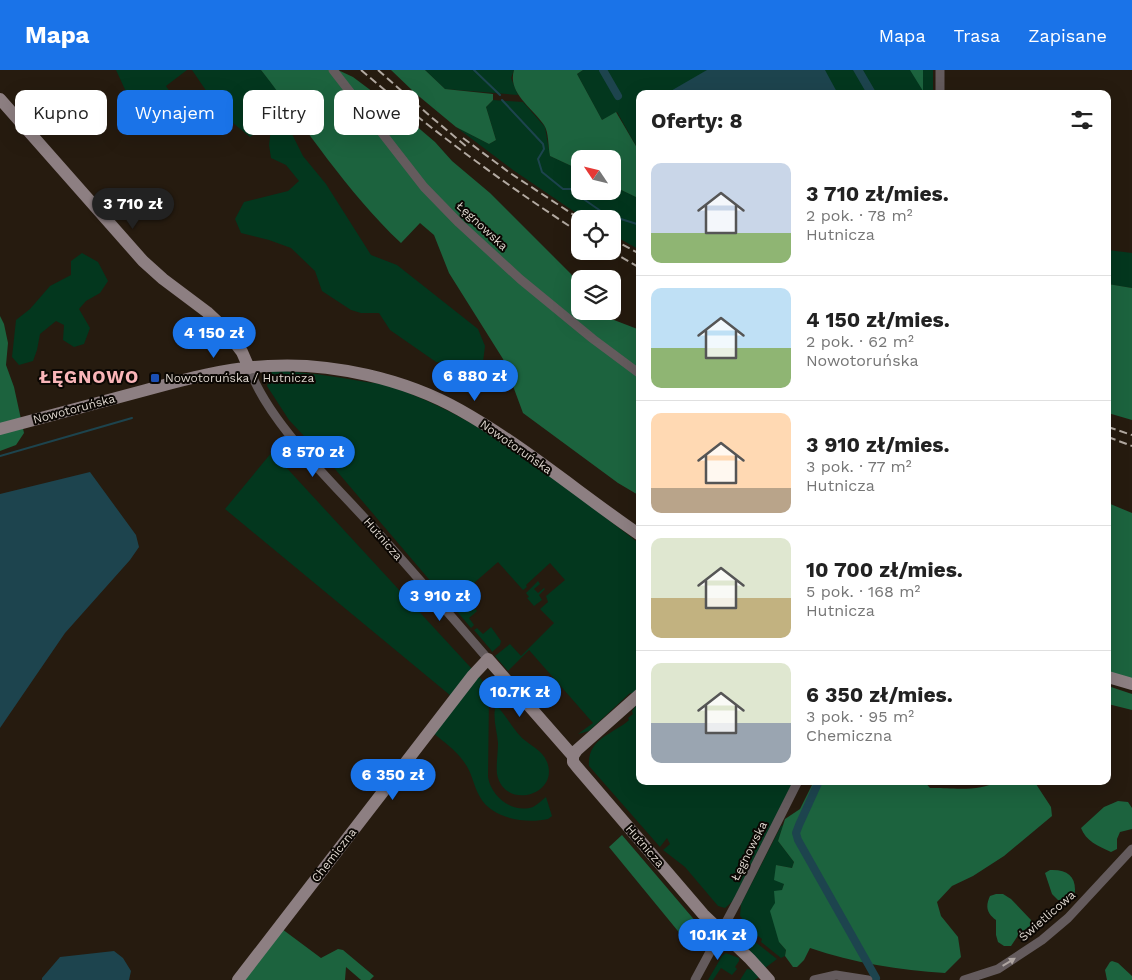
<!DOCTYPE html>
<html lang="pl">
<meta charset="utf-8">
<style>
:root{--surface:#fff;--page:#f2f2f2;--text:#222;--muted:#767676;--line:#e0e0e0;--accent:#1a73e8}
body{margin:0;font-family:"Work Sans",sans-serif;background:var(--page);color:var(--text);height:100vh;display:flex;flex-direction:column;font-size:19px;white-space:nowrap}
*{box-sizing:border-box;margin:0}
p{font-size:16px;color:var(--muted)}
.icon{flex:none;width:28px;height:28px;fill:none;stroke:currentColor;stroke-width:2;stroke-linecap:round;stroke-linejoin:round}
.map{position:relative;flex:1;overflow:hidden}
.drawer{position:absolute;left:636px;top:20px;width:475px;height:695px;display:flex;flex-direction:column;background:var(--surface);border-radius:10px;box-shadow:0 5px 20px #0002}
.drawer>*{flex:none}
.top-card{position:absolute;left:15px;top:20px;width:475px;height:45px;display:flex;gap:10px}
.needle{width:32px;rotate:305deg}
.fabs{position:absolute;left:571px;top:80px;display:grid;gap:10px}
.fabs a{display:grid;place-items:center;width:50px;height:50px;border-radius:10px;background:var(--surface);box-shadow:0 5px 20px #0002;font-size:25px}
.price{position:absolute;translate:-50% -42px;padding:0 11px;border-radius:18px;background:var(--accent);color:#fff;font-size:16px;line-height:32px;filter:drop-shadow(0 1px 2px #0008)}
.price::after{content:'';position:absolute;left:50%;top:30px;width:15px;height:11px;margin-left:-8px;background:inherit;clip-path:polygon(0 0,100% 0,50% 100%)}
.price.active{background:#222;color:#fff}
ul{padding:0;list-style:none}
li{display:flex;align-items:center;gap:15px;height:125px;padding:0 15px}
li+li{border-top:1px solid var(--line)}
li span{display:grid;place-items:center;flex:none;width:140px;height:100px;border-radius:10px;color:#555}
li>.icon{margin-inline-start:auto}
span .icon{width:60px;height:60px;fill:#fffc;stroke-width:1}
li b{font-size:21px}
h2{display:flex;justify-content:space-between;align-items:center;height:60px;padding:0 15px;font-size:21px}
.chip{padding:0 18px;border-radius:10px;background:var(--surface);box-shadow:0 5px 20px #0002;font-size:18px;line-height:45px}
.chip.active{background:var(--accent);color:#fff}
header{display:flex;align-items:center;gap:30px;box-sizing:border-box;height:70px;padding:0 25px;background:var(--accent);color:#fff}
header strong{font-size:24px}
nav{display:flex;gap:28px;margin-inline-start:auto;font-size:18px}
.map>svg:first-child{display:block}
.green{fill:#03371e}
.forest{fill:#1c633e}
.water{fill:#1d444e}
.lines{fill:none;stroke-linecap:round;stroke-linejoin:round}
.stream{stroke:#1d444e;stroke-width:2}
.canal{stroke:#1d444e;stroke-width:8}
.street{stroke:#645b5d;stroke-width:9}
.secondary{stroke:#8d7f82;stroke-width:12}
.rail{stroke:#b3aaa2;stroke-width:2;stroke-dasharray:8 4;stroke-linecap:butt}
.oneway{fill:#aea5a1}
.transit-dot{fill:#1a4fb4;stroke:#0b0703;stroke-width:2}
.labels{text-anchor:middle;stroke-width:4;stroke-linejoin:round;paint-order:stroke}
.street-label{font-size:12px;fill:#dfd7cf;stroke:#0b0703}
.poi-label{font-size:12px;fill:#dfd7cf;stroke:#0b0703;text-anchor:start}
.district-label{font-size:18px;font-weight:bold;letter-spacing:1px;fill:#f9b5b8;stroke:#0b0703}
</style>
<header>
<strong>Mapa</strong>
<nav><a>Mapa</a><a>Trasa</a><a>Zapisane</a></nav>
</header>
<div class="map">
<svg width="1132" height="910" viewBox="0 0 1132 910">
<rect width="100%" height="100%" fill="#261b0f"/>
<!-- green -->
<path class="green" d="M116,0H187L166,16L179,35L145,63Z
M192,0H261L292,39L250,67L222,44Z
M425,0H514L511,8L518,25L445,19Z
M583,0H933V24H640V83L617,42L602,50L577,4Z
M493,30L523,32L545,57L550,86L580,100V121H612L613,116L640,129V180L613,165L612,149H585L513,100L456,57L489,74L496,70L486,37Z
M278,54L291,62L303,86L326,114L371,185L397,195L478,259L485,276L483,292L463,291L445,293L436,292L390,260L379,243H361L351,240L322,221L315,201L291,178L269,170L241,163L235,149L244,132L288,121L299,111L286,95L271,88L269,75L271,59Z
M1108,180L1132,183V218L1108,214Z
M82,183L98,192L108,211L100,223L86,231L79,239L90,258L84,274L74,277L63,270L64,255L56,251L40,264L37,280L33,291L19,295L12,287L16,250L30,239L50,216L71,205V191Z
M272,300C303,302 335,306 366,312C375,313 386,314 395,318C487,350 563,416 640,474V619L634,624L630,623L589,661L578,664L593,653L529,580L508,601L495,586L510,574L521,586L554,553L540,539L548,532L546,526L565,510L550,493L526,515L527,517L523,520L498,492L450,534L335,399L289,350L267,316Z
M272,382L472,599L451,626L225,439Z
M538,511L540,514L534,519L538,523L544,518L545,519L539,525L542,530L534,536L527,528L529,527L526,523Z
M464,529H466L477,541L469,548L474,555L471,558L454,538Z
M491,557L501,571L500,575L492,582L491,580L474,560L477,558L483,564Z
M478,605L487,617L489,626L488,707C491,726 512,744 533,737C537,735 542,730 546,727L552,746L548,749C526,754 492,749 480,727C473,715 472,702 464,692C456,680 444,672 433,663Z
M640,630V711H796L733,831L725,838L718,836L685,797L663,780L670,774L667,768L660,777L589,696C587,668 614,664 629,650L628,648L633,644L632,641Z
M496,635C506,645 512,658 522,668C531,676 542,680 547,692C560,725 504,741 497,704C496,694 498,683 498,673C497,660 492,647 496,635Z
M783,755L778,771L794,792L792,798L776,795L784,814L782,821L779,872L786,880L785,886L781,888L761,872L762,869L758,866L756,869L740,861L739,856L742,848L740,846L741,834L781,756Z
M747,866L749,867L777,889L765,898L750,882L744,869Z
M726,883L739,888V891L735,897L737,899L732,905L721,898L713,910H708L722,886Z
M747,899L753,900L759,907L755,910H740Z"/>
<!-- forest -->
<path class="forest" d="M261,0H338L353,7L401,43L435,72L452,91L490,123L571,204L580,217V241H598L601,245L640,260V426L618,413L523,343L503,289L449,203L434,165L420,153L401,173C346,121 307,59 261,0Z
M391,0H425L445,19L493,24V30L486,37L496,70L489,74L456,57L415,23Z
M514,0H583L577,4L602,50L616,42L640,83V129L613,116L612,89H580V100L550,86C548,77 549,62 544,55C533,38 507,23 514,0Z
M910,0H923V21Z
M1108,214L1132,218V350L1108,343Z
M0,246L4,254L8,273L6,295L14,317L24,363L16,375L0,381Z
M1108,433L1132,443V610L1108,603Z
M1108,616L1132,624V640L1108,634Z
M814,711H924L930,718H935C951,718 983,722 996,711H1034L1051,737L1052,746L1004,786L973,806L952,816L937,832L941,846L958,867L961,887L945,903C900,900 853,893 810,878L804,890L797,897H793L785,886L786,880L779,872L770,841L775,833L774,821L782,820L784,814L774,810L776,795L792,798L794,792L778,771L785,749L800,739Z
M1118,731L1128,732L1132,738V759L1120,762L1117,769V779L1111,782C1098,776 1086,771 1081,758L1104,737Z
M622,765L697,853L691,877L609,777Z
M1050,800C1070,799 1078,809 1074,828L1066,832L1058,830L1052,824L1045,803Z
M996,824H1003L1011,829L1031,850L1030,856L1019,864L1011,876H1004L998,872L996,865V850C987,843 985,837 990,826Z
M282,859L321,888L338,879L343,880L374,906L370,910H361L346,897L345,910H243Z
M1112,891L1118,893L1132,906V910H1107L1105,900L1110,892Z"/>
<!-- water -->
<path class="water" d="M707,0H825L838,24H670L669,22Z
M853,0H863L877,24H867Z
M90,402L136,465L139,477L130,490L65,563L0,658V424Z
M114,881L123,888L131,901L129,910H42V908L60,887Z"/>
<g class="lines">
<!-- stream -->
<path class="stream" d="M474,0L500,25
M502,30L543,74L544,79L538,89L542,102L563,119H574L582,128L605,144L640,155
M0,386L132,348"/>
<!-- canal -->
<path class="canal" d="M603,0L618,26
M819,711L799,755L796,763L798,770L876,908"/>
<!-- street -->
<path class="street" d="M333,0L424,117L459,153L520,209L593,269L640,304
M940,24V0
M249,298C268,352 331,411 370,454C410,498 449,544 488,589
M695,910L738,830L798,711
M814,910L836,905L868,910
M964,910L998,899L1042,870L1068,848L1132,779"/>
<!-- secondary -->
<path class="secondary" d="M0,29L143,191L163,209L207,242L223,257L242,282L249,298
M0,359C49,346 97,333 146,320C186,309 226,298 268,296C331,292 405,309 460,340C524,376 580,424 640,465
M1108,607L1132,614
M573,686L577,680L640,624
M238,910L473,605L488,589L573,686V692L577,697L703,844L750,889L769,910"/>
<!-- rail -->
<path class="rail" d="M361,0C431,60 503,113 580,163
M378,0L430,46L467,77
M463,68L510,103L580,149
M612,169L640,184
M611,181L640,198
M1108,357L1132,365
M1108,367L1132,376"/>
</g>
<!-- one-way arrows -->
<defs><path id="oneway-solid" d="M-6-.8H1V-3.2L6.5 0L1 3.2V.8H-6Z" transform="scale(1.25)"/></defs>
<use class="oneway" href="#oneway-solid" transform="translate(1009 892) rotate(-31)"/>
<!-- markers -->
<rect class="transit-dot" x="150" y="303" width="10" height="10" rx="2.5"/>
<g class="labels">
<!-- street labels -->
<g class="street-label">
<text transform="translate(482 156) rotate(43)" y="4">Łęgnowska</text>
<text transform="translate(74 339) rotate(-15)" y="4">Nowotoruńska</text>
<text transform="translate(516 377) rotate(35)" y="4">Nowotoruńska</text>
<text transform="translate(383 469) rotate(49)" y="4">Hutnicza</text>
<text transform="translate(645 776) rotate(49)" y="4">Hutnicza</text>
<text transform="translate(749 781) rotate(-63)" y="4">Łęgnowska</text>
<text transform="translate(334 785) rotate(-52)" y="4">Chemiczna</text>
<text transform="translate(1047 846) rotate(-41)" y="4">Świetlicowa</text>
</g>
<!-- poi labels -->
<g class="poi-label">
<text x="165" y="312">Nowotoruńska / Hutnicza</text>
</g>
<!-- district labels -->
<g class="district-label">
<text x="89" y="313">ŁĘGNOWO</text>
</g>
</g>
</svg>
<div class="fabs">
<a><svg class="needle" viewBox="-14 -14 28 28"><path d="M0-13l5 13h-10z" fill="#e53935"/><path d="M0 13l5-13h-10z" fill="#767676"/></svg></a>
<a><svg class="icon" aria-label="locate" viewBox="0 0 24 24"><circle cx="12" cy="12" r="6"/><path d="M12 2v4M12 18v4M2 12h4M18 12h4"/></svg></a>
<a><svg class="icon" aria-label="layers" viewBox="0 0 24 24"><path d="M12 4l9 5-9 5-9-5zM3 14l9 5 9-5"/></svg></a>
</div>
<b class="price active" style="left:133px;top:160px">3 710 zł</b>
<b class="price" style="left:214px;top:289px">4 150 zł</b>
<b class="price" style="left:475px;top:332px">6 880 zł</b>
<b class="price" style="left:313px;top:408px">8 570 zł</b>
<b class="price" style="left:440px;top:552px">3 910 zł</b>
<b class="price" style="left:520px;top:648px">10.7K zł</b>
<b class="price" style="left:393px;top:731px">6 350 zł</b>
<b class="price" style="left:718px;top:891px">10.1K zł</b>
<div class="top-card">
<a class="chip">Kupno</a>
<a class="chip active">Wynajem</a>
<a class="chip">Filtry</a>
<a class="chip">Nowe</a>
</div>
<section class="drawer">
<h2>Oferty: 8<svg class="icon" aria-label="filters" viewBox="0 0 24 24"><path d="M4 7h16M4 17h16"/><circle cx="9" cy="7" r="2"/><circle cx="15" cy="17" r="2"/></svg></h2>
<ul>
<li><span style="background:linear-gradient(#c9d6e8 70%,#8fb573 0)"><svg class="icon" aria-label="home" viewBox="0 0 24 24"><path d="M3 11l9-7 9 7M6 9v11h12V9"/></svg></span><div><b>3 710 zł/mies.</b><p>2 pok. · 78 m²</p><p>Hutnicza</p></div></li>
<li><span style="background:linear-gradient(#bfe0f5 60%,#8fb573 0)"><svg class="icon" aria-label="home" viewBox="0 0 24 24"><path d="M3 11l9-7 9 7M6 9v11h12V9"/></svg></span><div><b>4 150 zł/mies.</b><p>2 pok. · 62 m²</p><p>Nowotoruńska</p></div></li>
<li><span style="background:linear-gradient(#ffd9b3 75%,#b9a48a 0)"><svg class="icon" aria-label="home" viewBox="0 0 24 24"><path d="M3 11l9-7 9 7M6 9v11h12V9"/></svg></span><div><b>3 910 zł/mies.</b><p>3 pok. · 77 m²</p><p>Hutnicza</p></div></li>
<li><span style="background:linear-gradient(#dfe7d0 60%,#c2b280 0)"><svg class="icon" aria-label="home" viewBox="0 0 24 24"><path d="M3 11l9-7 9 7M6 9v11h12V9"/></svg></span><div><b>10 700 zł/mies.</b><p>5 pok. · 168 m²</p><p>Hutnicza</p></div></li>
<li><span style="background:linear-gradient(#dfe7d0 60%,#9aa5b1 0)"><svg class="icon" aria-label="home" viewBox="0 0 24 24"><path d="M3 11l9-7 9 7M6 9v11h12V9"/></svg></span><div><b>6 350 zł/mies.</b><p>3 pok. · 95 m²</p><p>Chemiczna</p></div></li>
</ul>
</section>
</div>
